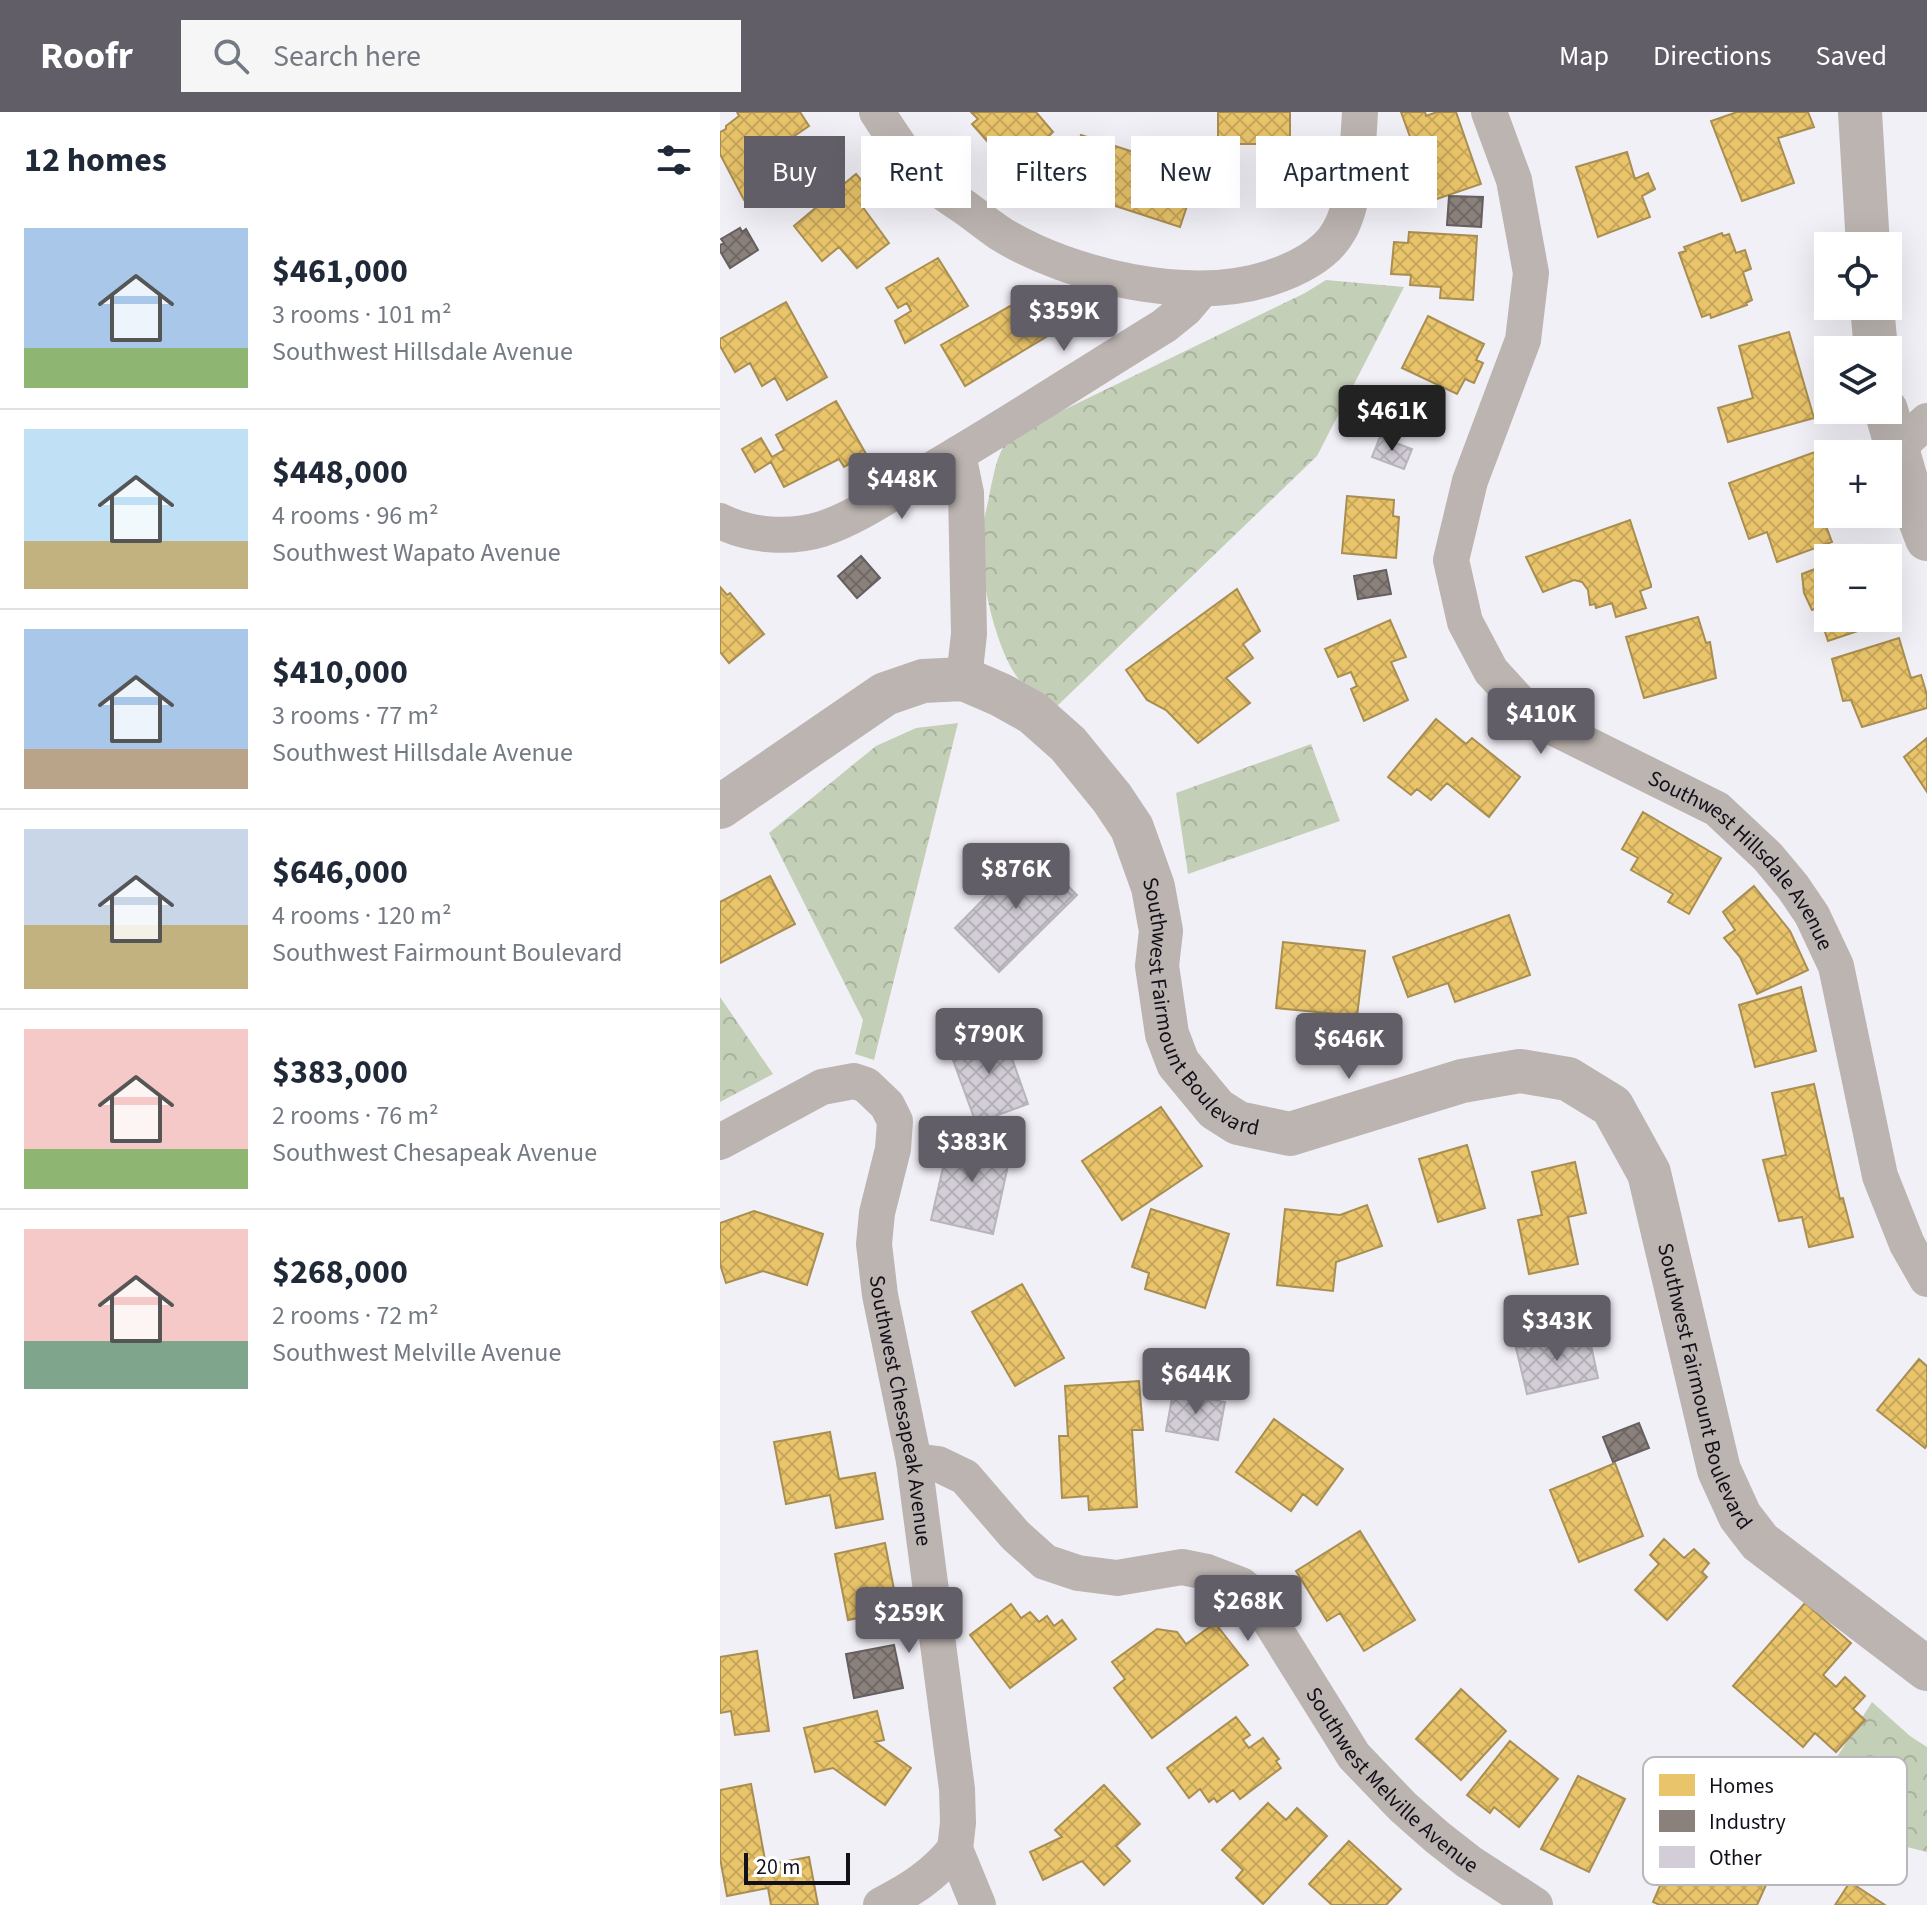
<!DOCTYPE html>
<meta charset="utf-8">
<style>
:root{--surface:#fff;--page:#f6f6f7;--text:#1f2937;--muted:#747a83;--line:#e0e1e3;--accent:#615e68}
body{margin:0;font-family:"Source Sans 3",sans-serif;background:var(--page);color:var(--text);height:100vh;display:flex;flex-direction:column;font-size:30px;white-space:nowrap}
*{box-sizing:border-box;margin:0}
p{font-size:26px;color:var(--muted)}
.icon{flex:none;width:44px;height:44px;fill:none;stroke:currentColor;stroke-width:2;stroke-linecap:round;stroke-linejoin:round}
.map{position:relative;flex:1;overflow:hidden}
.panel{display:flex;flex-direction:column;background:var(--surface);width:720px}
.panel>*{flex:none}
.guide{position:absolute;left:24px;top:24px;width:760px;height:72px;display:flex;gap:16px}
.tools{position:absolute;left:1094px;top:120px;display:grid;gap:16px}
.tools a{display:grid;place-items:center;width:88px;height:88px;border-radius:0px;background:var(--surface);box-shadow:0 8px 32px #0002;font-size:40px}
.scale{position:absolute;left:24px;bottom:20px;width:106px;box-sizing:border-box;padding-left:8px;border:4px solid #13101b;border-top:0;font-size:22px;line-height:28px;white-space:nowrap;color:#13101b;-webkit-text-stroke:6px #fff;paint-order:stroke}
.price{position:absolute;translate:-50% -68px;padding:0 18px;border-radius:8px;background:var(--accent);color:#fff;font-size:26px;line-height:52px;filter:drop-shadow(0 2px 4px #0008)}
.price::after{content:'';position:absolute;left:50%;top:48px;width:24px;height:18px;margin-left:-12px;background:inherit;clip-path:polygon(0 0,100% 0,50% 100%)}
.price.selected{background:#222;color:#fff}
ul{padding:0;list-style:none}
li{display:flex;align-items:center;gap:24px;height:200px;padding:0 24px}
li+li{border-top:2px solid var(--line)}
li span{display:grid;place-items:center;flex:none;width:224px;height:160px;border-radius:0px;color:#555}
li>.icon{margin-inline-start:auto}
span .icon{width:96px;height:96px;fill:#fffc;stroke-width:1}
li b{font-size:34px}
h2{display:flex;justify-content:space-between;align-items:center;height:96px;padding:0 24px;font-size:34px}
.tag{padding:0 28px;border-radius:0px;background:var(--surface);box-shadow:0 8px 32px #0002;font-size:28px;line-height:72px}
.tag.selected{background:var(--accent);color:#fff}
header{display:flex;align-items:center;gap:48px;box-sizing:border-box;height:112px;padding:0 40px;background:var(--accent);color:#fff}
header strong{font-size:38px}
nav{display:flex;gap:44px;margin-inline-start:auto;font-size:28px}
.search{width:560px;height:72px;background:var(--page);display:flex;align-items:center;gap:20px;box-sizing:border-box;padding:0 28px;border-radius:0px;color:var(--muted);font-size:30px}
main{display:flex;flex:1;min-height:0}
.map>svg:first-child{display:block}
.forest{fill:url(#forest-crowns)}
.homes{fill:url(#homes-cross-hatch);stroke:#a98e52;stroke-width:2}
.industry{fill:url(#industry-cross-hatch);stroke:#665f5f;stroke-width:2}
.building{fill:url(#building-cross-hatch);stroke:#b8b4bc;stroke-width:2}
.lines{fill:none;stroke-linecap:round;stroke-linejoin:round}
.street{stroke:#bcb4b0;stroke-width:36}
.secondary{stroke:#bbb4b0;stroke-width:44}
.labels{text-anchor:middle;stroke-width:8;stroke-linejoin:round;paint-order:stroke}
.street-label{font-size:22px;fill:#13101b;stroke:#fff}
.key{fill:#fff;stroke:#b8b7bb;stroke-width:2}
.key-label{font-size:22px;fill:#13101b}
</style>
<header>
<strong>Roofr</strong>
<div class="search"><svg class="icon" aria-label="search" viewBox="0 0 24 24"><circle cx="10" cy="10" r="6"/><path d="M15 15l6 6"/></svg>Search here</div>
<nav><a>Map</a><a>Directions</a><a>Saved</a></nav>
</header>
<main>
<section class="panel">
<h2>12 homes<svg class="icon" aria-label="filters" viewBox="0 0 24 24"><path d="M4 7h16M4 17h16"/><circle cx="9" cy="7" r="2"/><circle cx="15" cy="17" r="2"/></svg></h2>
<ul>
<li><span style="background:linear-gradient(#a9c7e8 75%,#8fb573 0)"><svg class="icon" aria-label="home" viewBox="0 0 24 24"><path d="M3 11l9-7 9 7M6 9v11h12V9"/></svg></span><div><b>$461,000</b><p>3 rooms · 101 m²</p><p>Southwest Hillsdale Avenue</p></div></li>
<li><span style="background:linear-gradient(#bfe0f5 70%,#c2b280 0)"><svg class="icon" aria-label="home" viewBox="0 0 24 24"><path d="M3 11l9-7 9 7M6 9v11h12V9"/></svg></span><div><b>$448,000</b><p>4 rooms · 96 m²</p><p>Southwest Wapato Avenue</p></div></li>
<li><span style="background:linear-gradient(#a9c7e8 75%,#b9a48a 0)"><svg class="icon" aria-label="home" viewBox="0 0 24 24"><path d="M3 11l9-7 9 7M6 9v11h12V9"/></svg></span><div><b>$410,000</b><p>3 rooms · 77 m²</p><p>Southwest Hillsdale Avenue</p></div></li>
<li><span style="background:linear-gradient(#c9d6e8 60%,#c2b280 0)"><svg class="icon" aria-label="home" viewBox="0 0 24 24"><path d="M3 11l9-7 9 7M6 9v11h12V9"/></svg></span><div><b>$646,000</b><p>4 rooms · 120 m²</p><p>Southwest Fairmount Boulevard</p></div></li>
<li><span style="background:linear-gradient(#f6c9c9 75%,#8fb573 0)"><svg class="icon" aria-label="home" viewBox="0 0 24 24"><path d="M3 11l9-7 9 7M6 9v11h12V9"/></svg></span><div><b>$383,000</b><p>2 rooms · 76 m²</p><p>Southwest Chesapeak Avenue</p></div></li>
<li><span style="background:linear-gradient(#f6c9c9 70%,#7fa58c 0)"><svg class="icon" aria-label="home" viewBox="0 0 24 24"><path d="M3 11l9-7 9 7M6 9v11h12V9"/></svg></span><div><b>$268,000</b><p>2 rooms · 72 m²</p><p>Southwest Melville Avenue</p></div></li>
</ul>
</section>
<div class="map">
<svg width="1207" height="1793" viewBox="0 0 1207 1793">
<defs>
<pattern id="forest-crowns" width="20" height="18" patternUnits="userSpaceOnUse" patternTransform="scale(2)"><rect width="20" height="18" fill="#c4cfb8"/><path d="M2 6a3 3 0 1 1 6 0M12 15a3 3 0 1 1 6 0" fill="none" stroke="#a8b19e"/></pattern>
<pattern id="homes-cross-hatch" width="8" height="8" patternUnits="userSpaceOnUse" patternTransform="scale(2)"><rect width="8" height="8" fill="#e9c46a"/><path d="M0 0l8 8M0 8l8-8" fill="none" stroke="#c7a75b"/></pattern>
<pattern id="industry-cross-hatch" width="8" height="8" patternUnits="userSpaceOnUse" patternTransform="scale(2)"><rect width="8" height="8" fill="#8a817c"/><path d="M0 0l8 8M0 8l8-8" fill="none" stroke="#706865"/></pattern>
<pattern id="building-cross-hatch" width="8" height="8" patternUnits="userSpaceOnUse" patternTransform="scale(2)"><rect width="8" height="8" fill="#d2cdd6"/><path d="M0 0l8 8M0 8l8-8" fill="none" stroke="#b3afb7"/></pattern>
</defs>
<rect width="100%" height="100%" fill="#f2f0f7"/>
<!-- forest -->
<path class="forest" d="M606,168L684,175L597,344L334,597C321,588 306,579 297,565C275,534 258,460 262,422C263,408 268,393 270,379C275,358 277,339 292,323L585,181Z
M238,611L154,948L135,942L143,908L49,721L156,634L196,616Z
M591,632L620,709L468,762L456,681Z
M0,885L53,962L0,990Z
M1152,1590L1190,1624L1207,1635V1740L1118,1718L1021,1683L1108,1659Z"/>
<!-- homes -->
<path class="homes" d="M17,0H80L89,14L73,25L77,35L36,53L43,78L24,88L0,42V20L6,17V14L19,4Z
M251,0H316L333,20L299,53L280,34L275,38L252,12L258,7Z
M498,0H570V32H498Z
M681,0H705L706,4L717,0H736L761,72L711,89L698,50L690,53L684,36L693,33Z
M1017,0H1088L1094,15L1058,26L1074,71L1022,89L991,9Z
M361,23L478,61L460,115L368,85L375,63L351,56Z
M907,40L915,67L928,61L935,77L922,84L930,105L878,125L856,55Z
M136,62L155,84L142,94L169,131L137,156L119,135L102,149L74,114Z
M689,120L757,124L753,188L720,186L721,175L690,173L691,163L671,162L674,130L688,131Z
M1002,121L1003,124L1009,122L1016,141L1025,138L1031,157L1023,160L1032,188L1026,191L1027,193L991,206L990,202L982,205L959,141L966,139L964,135Z
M218,146L248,194L185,231L175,209L191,199L187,191L178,196L166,176Z
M301,188L310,209L325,200L336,219L245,274L221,233Z
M66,190L107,265L67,288L55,266L42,274L30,251L15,260L0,234V227Z
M708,204L764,232L756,248L763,251L754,271L745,267L737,282L682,256Z
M1069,220L1094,306L1008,330L998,296L1033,286L1019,234Z
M116,289L146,342L124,355L119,347L64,375L51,350L35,360L22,337L41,326L52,345L64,338L56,323Z
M1095,340L1108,377V398L1101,401L1112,430L1057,450L1047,420L1029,427L1009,371Z
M627,384L674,388L673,404L679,405L676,446L622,441Z
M910,408L931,473V475L920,479L926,496L896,505L892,491L876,496L875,492L870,493L868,478L862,470L854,468L823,480L806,445Z
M1108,452V506H1150L1153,514L1108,529L1097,496L1092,498L1084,481L1082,462Z
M0,475L7,483L10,481L44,522L9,551L0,540Z
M517,477L540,519L523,532L533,546L506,566L530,591L478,631L446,598L427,588L406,558Z
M978,505L986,531L990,530L996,566L924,586L906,525Z
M670,508L686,545L671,550L688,588L644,609L631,577L637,574L631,560L618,565L605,537Z
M1179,526L1191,566L1201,563L1207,583V596L1142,615L1131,588L1123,589L1112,547Z
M716,607L746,632L752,626L800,665L769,705L727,671L711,688L697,677L691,683L668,665Z
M1207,626V680L1184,645Z
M923,700L1001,746L969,802L948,790L953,782L911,758L918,746L902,737Z
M50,764L75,812L0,851V790Z
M1034,774L1070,819L1088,858L1037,882L1020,845L1004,826L1015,818L1003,800Z
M789,803L810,863L735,890L728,871L688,885L673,845Z
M563,830L645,839L637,904L556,896Z
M1081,875L1096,939L1035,955L1019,893Z
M1094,972L1120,1087L1123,1086L1133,1125L1089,1135L1082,1105L1059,1109L1043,1048L1066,1043L1052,981Z
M441,995L482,1054L402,1108L362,1049Z
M747,1033L765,1096L718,1110L699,1047Z
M855,1050L866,1101L848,1105L858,1152L809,1162L798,1108L822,1103L812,1060Z
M647,1093L662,1134L616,1150L613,1179L557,1173L565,1097L620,1103Z
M431,1097L509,1122L485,1196L425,1177L429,1161L412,1155Z
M34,1099L103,1122L87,1173L43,1159L6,1171L0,1152V1111Z
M302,1172L344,1246L295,1274L252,1200Z
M1199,1247L1207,1254V1333L1205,1336L1157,1298Z
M419,1269L423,1318H412L417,1395L369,1398L368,1384L342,1386L339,1324H348L345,1274Z
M554,1307L623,1357L597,1393L583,1382L571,1399L516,1360Z
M110,1320L119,1367L155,1361L163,1407L116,1416L110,1383L66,1392L54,1330Z
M895,1351L923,1424L859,1450L830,1378Z
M640,1419L695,1508L644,1539L620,1501L607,1509L576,1459Z
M944,1427L964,1446L974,1437L989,1451L982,1460L987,1465L947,1508L915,1478L939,1452L930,1443Z
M165,1431L178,1498L128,1508L115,1442Z
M1085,1491L1131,1531L1103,1563L1116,1575L1125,1565L1145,1584L1133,1597L1145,1608L1116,1640L1095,1621L1083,1635L1013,1574Z
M291,1492L301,1506L310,1500L319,1510L327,1504L334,1514L342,1508L356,1527L290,1576L250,1523Z
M495,1511L528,1553L432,1626L394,1576L405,1567L392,1550L437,1517L457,1520L466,1532Z
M37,1539L49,1619L15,1623L11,1599L0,1601V1545Z
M741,1577L786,1619L741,1668L696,1627Z
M157,1599L164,1628L155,1630L191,1656L165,1693L113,1656L95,1660L84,1616Z
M516,1605L530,1623L523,1628L529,1636L543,1626L559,1647L556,1649L561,1656L520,1687L513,1678L497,1690L494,1686L489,1690L480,1677L469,1686L447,1656Z
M790,1629L838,1667L799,1715L774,1695L770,1701L747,1683Z
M858,1664L905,1687L869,1760L821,1737Z
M31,1672L46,1753L89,1745L98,1793H51L48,1776L7,1784L0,1746V1678Z
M384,1673L420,1712L396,1734L410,1749L384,1773L362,1749L323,1768L310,1740L342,1725L335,1718Z
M548,1691L566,1708L577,1696L607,1724L543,1792L516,1766L523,1758L502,1738Z
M629,1729L681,1777L666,1793H612L589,1772Z
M971,1741L1046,1773L1037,1793H940L933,1790L945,1762L959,1768Z
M1130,1770L1165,1793H1115Z"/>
<!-- industry -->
<path class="industry" d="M729,84L763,85L761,115L727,113Z
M20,116L22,120L26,117L38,138L10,156L0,139V133L4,131L1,127Z
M141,444L160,466L137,486L118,464Z
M666,458L671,482L638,487L634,464Z
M919,1311L929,1336L893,1350L883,1325Z
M174,1533L183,1576L134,1586L126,1542Z"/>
<!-- building -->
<path class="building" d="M660,325L692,337L684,357L652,345Z
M312,738L357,783L279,860L235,816Z
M282,918L308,992L256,1011L229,937Z
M231,1021L292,1035L273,1122L211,1108Z
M868,1219L878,1266L807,1282L796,1236Z
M453,1281L505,1290L498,1328L446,1319Z"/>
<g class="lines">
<!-- street -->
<g class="street">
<path d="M157,0C173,25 190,52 212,72C222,81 236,89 247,97C258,105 269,114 281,122C351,165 471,192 550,166C575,158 606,143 619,119C636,90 638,33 640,0"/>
<path id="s1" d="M769,0L794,68L811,161L803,228L750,369L731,448L745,510L771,559L814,606L997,697L1048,745L1073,775L1092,803L1116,854L1160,1064L1187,1132L1207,1167"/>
<path d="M1176,337L1207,309"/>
<path d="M238,342L246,381L249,522L244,567"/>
<path d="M0,409C30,424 69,427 102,417C138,405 171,381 204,362C285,315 364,263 444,214L465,197L482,177"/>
<path id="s2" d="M0,1030L102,975L134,969L146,973L167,993L175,1009L173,1037L157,1101L154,1132L160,1183L194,1349L237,1677L238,1711L235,1737L258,1793"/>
<path id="s3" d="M194,1349L218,1352L245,1365L295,1423L325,1450L358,1461L397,1466L462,1455L487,1460L521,1473L535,1485L634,1644L683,1695L717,1725L749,1750L815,1793"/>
<path d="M161,1793C191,1778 214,1763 235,1737"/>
</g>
<!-- secondary -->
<g class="secondary">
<path d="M1140,0L1148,134"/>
<path d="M1152,194L1156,238"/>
<path d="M1166,298L1189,378L1207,427"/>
<path id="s4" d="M0,695L165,582L203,569L244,567L281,583L313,601L348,632L392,686L412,716L433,775L441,819L437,854L447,922L458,951L496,997L518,1011L570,1022L742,969L800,959L848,967L892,994L929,1061L999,1358L1020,1404L1040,1430L1207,1557"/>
</g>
</g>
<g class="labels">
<!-- street labels -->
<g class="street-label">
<text dy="8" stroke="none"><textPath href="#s1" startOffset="906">Southwest Hillsdale Avenue</textPath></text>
<text dy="8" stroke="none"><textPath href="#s4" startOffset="712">Southwest Fairmount Boulevard</textPath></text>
<text dy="8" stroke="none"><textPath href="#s4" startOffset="1528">Southwest Fairmount Boulevard</textPath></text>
<text dy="8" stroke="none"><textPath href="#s2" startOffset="502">Southwest Chesapeak Avenue</textPath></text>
<text dy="8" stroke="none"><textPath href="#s3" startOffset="622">Southwest Melville Avenue</textPath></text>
</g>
</g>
<!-- legend -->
<rect x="923" y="1645" width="264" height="128" rx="12" class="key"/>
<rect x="939" y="1662" width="36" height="22" fill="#e9c46a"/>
<rect x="939" y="1698" width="36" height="22" fill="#8a817c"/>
<rect x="939" y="1734" width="36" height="22" fill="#d2cdd6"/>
<g class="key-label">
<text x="989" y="1681">Homes</text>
<text x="989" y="1717">Industry</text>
<text x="989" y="1753">Other</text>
</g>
</svg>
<div class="tools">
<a><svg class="icon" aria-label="locate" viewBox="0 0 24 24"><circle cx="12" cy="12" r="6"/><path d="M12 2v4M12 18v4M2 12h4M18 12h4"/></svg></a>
<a><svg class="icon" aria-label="layers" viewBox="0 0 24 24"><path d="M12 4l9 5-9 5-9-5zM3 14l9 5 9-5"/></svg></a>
<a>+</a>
<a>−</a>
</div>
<div class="scale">20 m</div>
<b class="price" style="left:344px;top:241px">$359K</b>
<b class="price selected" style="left:672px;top:341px">$461K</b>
<b class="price" style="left:182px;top:409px">$448K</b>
<b class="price" style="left:821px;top:644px">$410K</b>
<b class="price" style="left:296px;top:799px">$876K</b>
<b class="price" style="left:269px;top:964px">$790K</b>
<b class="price" style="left:629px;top:969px">$646K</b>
<b class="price" style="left:252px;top:1072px">$383K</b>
<b class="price" style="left:837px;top:1251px">$343K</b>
<b class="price" style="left:476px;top:1304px">$644K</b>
<b class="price" style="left:528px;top:1531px">$268K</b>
<b class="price" style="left:189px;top:1543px">$259K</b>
<div class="guide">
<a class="tag selected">Buy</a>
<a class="tag">Rent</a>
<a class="tag">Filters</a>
<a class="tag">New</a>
<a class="tag">Apartment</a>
</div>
</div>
</main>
